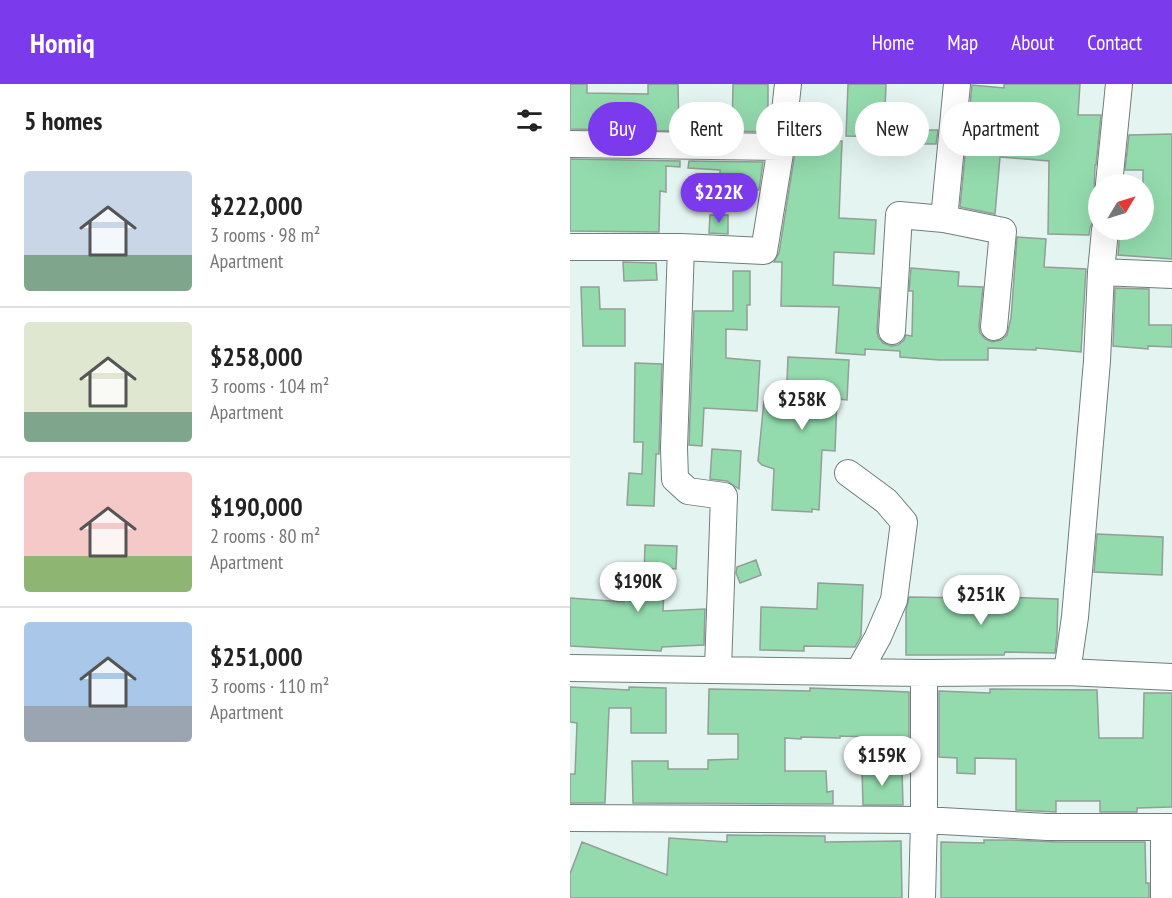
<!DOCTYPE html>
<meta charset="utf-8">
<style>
:root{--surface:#fff;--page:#f2f2f2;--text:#222;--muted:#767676;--line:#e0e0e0;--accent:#7c3aed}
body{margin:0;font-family:"PT Sans Narrow",sans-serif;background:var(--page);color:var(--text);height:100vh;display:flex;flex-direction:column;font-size:22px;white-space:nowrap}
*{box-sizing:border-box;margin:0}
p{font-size:20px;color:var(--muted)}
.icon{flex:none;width:33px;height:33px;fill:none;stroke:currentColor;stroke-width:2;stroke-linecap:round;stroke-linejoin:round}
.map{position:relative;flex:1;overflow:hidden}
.details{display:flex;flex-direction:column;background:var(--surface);width:570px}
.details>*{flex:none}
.top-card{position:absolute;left:18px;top:18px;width:494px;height:54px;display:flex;gap:12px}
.needle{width:39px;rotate:52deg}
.tools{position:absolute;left:518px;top:90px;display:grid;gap:12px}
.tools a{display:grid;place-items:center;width:66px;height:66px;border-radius:50%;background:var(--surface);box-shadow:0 6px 24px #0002;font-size:30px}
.price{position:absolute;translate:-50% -51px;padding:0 14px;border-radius:21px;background:#fff;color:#222;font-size:20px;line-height:39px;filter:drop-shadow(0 2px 3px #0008)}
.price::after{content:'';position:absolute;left:50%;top:36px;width:18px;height:14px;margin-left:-9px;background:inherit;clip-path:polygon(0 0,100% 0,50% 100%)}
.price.on{background:var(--accent);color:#fff}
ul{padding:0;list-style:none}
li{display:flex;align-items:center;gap:18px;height:150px;padding:0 24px}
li+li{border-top:2px solid var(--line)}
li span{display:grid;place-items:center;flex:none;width:168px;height:120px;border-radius:6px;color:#555}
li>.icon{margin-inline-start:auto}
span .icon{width:72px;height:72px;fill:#fffc;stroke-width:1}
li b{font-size:26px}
h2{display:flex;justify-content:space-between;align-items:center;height:72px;padding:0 24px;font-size:26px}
.tag{padding:0 21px;border-radius:27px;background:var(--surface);box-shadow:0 6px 24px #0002;font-size:21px;line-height:54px}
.tag.on{background:var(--accent);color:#fff}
header{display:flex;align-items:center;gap:36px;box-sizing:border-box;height:84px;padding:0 30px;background:var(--accent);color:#fff}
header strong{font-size:28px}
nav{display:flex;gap:33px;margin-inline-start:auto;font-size:21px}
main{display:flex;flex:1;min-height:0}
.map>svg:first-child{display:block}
.building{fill:#93dbad;stroke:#929e96;stroke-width:1.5}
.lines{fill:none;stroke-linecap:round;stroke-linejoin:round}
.minor-casing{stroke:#6f7e7a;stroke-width:28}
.minor{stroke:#fff;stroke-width:26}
</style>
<header>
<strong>Homiq</strong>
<nav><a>Home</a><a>Map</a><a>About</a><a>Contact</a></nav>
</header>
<main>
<section class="details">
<h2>5 homes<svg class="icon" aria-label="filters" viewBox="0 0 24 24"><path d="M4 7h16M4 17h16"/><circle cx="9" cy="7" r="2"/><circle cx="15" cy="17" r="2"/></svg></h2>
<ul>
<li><span style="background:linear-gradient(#c9d6e8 70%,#7fa58c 0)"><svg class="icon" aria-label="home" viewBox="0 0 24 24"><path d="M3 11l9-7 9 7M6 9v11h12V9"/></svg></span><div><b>$222,000</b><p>3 rooms · 98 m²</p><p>Apartment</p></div></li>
<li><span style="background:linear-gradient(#dfe7d0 75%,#7fa58c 0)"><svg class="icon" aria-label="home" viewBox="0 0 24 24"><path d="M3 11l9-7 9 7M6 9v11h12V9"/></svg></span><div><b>$258,000</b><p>3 rooms · 104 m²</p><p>Apartment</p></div></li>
<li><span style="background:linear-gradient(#f6c9c9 70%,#8fb573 0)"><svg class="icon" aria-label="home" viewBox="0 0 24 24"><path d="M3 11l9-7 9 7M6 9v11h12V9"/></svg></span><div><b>$190,000</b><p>2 rooms · 80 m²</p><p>Apartment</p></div></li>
<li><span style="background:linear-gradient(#a9c7e8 70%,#9aa5b1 0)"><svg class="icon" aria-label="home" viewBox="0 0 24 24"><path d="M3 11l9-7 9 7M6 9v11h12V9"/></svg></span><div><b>$251,000</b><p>3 rooms · 110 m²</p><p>Apartment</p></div></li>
</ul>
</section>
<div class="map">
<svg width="602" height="814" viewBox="0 0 602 814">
<rect width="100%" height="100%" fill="#e4f5f1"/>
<!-- building -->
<path class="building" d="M0,0H17V9L78,10V0H108L109,47L0,45Z
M163,0H198V48L162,47Z
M278,0H316L314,53L276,52Z
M434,0H510L508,31H531L526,81H525L523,137L520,144L519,151L478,150L479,77L430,73L425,130L390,123L402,1L434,4Z
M350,46H368L366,60H350Z
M602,50V175L548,171L550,146H573V86H555L559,51Z
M227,56L272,57L269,134L306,136L304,170L264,168L263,201L310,204L307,246L308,253L313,259L321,262L328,261L334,256L336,251L342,252L343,207H339L341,184L389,188L388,202L413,203L409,242L410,249L415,255L422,258L431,256L437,251L441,234L447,153L476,155L474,183L516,185L511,268L466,264V266L418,264V276H369L330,273V267L295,265V271L266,269L269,223L211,222L212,178H204L209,169Z
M0,75L110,77V83L96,82V108L90,107L89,148L0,147Z
M119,77L193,78L189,106L150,105V86L118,84Z
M140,131H158V150L139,149Z
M53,178L86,179L87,196L54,197Z
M163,187H180V221H177V246L156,245V274L190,277L187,327L134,324L132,362L119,361L124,227H163Z
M11,203H29L30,225H55V262H13Z
M545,204L579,205V241H602V263L578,262V265L543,262Z
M218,273L279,276L277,316L267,315L265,367L252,366L249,426L242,425V428L202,426L204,385L192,381L188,377L194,317L216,319Z
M65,279L92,280L89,370H86L84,422L57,421L59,389L72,390L73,358H64Z
M142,365L171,367L169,405L157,397L140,395Z
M527,450L593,453L592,491L524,488Z
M75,461L107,462L106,485L95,484L93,527L135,525L134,561L92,563L91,567L0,562V514L54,518L55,489H74Z
M186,476L191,491L170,499L166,489L167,483Z
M248,499L293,501L291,552L285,563L234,562V567L190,566L191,523L247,525Z
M401,512L488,515L487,551L485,569L435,568L434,571H336V526L339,513L401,514Z
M0,603L59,606V603L96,604V649H61V624H39L35,719H0V690H5L7,639L0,638Z
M240,604L339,608V654L270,652V654L231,653V655L215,654V687H256L257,708L263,707V720L63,719L62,677H98V685H138V676L168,675V650H138L139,605L240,607Z
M420,605L527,606L529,654H573L574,609H602V723L567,724V728H530V717H486V728L446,726V675L405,674V690L387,689V674L369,673V607L420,609Z
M292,685H332L333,721H293Z
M157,751L255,752V758L331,757L332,814H0V790L12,758L97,791L99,754L157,758Z
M414,756H442L488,758H575L576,799H579V814H371V758L414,759Z"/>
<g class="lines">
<!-- minor casing -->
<g class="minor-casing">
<path id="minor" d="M0,60L211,63
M539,100L549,0
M374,135L387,0
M0,163H111L194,167L211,63L218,0
M111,163L104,364L105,395L118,407L154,412L148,585
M531,188L602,191
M322,247L329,131L374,135L433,147L424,243
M278,389L316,417L334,438L324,516L308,553L289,587
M0,584L354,589L497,588L602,593
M497,588L505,533L527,277L531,188L535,146
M0,734L354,736L477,743H602
M352,814L354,736V589
M594,814V743"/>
</g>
<!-- minor -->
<use href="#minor" class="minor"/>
</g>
</svg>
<div class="tools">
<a><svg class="needle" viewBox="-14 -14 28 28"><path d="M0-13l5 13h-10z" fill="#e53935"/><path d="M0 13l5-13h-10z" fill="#767676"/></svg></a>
</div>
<b class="price on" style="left:149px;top:140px">$222K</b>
<b class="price" style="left:232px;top:347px">$258K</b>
<b class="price" style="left:68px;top:529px">$190K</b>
<b class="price" style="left:411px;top:542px">$251K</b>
<b class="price" style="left:312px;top:703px">$159K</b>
<div class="top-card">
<a class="tag on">Buy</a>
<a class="tag">Rent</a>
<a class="tag">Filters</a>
<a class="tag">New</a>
<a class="tag">Apartment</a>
</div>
</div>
</main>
